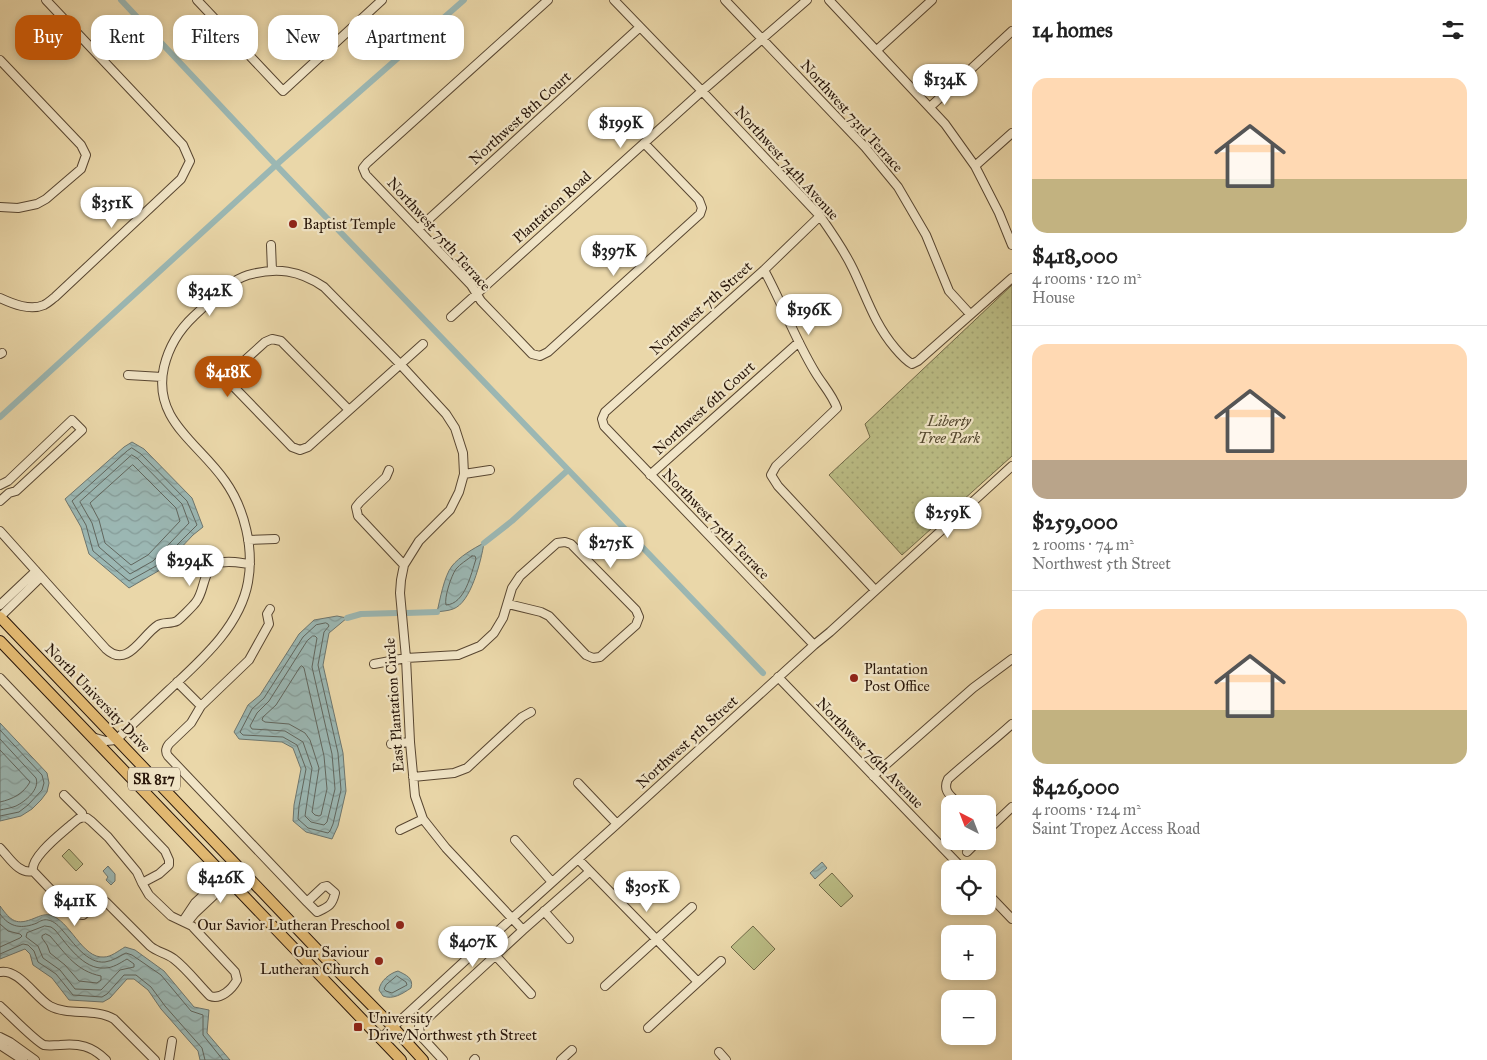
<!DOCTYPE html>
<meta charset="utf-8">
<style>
:root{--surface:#fff;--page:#f6f6f6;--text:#222;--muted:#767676;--line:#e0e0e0;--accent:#b45309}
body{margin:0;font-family:"IM FELL Great Primer",serif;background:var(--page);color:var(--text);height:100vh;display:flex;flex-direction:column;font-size:19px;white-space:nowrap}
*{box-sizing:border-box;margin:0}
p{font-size:16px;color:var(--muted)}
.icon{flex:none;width:28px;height:28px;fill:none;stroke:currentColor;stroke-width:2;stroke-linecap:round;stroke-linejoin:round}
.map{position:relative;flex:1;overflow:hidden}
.sheet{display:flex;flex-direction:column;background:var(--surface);width:475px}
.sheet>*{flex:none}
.banner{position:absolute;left:15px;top:15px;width:475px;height:45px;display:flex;gap:10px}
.needle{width:32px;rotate:318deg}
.buttons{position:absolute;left:941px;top:795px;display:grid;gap:10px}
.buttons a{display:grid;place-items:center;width:55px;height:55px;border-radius:10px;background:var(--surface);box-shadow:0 2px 8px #0003;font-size:25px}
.price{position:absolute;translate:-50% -42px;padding:0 11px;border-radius:18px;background:#fff;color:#222;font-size:16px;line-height:32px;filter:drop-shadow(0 1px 2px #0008)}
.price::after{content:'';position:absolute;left:50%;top:30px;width:15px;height:11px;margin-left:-8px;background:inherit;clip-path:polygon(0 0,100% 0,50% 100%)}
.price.current{background:var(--accent);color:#fff}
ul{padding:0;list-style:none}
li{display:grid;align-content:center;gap:10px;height:265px;padding:0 20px}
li+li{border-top:1px solid var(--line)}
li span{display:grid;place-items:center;height:155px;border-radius:15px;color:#555}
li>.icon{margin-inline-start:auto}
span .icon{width:90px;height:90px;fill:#fffc;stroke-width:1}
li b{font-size:21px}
h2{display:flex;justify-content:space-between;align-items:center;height:60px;padding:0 20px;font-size:21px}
.chip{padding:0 18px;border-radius:15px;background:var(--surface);box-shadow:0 2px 8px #0003;font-size:18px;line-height:45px}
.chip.current{background:var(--accent);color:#fff}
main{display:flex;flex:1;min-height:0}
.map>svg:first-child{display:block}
.green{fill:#bbbd85;stroke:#716947}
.park{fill:url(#park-dots);stroke:#716947}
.water{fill:url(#water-waves);stroke:#6d766f}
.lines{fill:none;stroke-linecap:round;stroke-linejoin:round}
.shore{stroke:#61665e;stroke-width:1}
.canal{stroke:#9bb7b3;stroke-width:6}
.minor-casing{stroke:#584631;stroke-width:10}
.major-casing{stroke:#271509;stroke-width:12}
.minor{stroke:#f1e5c7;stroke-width:8}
.major{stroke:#e5bc74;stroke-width:10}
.poi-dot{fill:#8f2418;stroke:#f1e5c7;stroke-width:2}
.labels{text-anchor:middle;stroke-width:4.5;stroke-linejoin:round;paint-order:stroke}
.shield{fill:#f1e5c7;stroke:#645342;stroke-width:1}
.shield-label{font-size:14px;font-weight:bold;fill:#271509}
.street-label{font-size:15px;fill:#271509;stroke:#f1e5c7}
.poi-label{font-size:15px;fill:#271509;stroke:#f1e5c7;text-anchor:start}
.park-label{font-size:15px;font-style:italic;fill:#53472e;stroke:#f1e5c7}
</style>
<main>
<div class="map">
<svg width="1012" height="1060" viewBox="0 0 1012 1060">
<defs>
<pattern id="park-dots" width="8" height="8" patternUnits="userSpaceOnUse" patternTransform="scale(1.25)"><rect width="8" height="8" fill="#bbbd85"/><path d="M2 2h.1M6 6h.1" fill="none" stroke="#a1a272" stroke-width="1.8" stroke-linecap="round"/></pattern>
<pattern id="water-waves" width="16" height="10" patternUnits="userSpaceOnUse" patternTransform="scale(1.25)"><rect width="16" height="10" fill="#9bb7b3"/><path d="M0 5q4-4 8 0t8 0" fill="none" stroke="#869c99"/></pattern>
</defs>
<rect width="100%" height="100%" fill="#ead7a9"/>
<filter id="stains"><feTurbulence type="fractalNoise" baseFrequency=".004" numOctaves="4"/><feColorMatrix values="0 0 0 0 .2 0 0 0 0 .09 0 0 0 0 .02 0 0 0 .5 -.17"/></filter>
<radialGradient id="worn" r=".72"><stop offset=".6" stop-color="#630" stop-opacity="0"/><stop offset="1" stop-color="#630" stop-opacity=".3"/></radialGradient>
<!-- green -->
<path class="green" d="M69,849L83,864L76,871L62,856Z
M832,873L853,896L841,907L819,885Z
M753,926L775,949L754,970L731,947Z"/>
<!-- park -->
<path class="park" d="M1012,285V456L902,555L829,475L870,437L865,424Z"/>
<!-- water -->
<path class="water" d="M132,442L144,449L192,498L203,527L193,535L160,570L129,588L89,554L81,527L65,499L124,447Z
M484,543C481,561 471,603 453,609C448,611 442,611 437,612C440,600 444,576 452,566C459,557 474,548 484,543Z
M337,616L347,618L329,633L323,665L343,753L346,791L338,826L332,839L306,832L293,821L294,805L301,769L293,748L282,742L239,739L234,732L248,705L260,695L299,634L314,620Z
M0,723L47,773L49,783L47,792L41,800L32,809L21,816L0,821Z
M822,862L827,868L815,879L810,873Z
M108,866L115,874V881L111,885L106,880L108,877L103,871Z
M0,906C11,921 16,926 35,918C40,916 44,914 50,915C70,920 82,959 104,957C111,957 118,951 125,947L135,950L164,971L194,1007L209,1010L207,1033L230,1060H200L198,1051L161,1009L148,990L134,979H127L110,998L103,1002L69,1000L52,978L33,965L30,954L25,949L0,959Z
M398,971C406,975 414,978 411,988C402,994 393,1000 383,996L379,990C380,981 390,973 398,971Z"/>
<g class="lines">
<!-- shore -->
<path class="shore" d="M132,448L141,454L187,501L197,525L156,566L129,581L93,551L86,525L72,501L127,451Z
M132,455L137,458L182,504L189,523L153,561L130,574L99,547L92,523L80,502Z
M133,465L176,508L180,521L148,555L131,565L105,543L99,520L90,503L131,466Z
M472,556H475L476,559C471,574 465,604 446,605C444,598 451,576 456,569C460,564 467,560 472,556Z
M326,623L328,624L329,626L324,632L318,665L338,753L341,790L333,824L330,831L328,833L308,828L298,819L299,806L306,769L297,745L283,737L243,735L240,732L252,709L264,698L303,637L316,625Z
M313,636H315L317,638L312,667L332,754L335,789L327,822L324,825L311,822L305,816L312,768L303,742L285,731L252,729L250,726L257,713L269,701L307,641Z
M302,666L304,668L324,756L327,789L321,815L319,816L315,815L312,812L319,768L310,740L305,733L289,724L265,722L262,720L263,717L276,705L300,667Z
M0,730L42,775L44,783L42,790L28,805L19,812L0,816
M0,739L36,778C40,789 26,801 16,806C11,808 5,809 0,810
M0,750L30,782C23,794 13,799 0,802
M0,914C10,928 22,929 37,923C40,921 44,919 48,920C54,921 59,926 63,931C73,942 87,964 105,962C113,961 119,956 126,953L132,955L161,975L191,1011L203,1015V1035L223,1060
M0,924L8,931L20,934L22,936L20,938L0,947
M45,926L51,927L55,930C67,944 83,970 105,968C113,968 120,963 127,959L134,964V967L120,970L101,990L75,989L60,970L43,958L38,946L26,937L27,933Z
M46,934L50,936C66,954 76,971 101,976V980L97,983L79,981L65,965L50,953L47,945L42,938V936Z
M0,954L23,944L28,945L34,951L38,962L56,974L73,995L102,997L107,994L124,975H136L151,987L165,1006L202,1048L205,1060
M397,976L406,982L407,985L392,993L386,991L384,989L386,985Z"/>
<!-- canal -->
<path class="canal" d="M121,0L276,165L763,673
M0,417L276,165L464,0
M484,543L512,521L568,470
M406,613L437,612
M347,618L361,614L397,613"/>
<!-- minor casing -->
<g class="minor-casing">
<path id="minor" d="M197,0L283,91L382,0
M548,0L367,163L363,168L366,175L471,285L481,301L532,354L540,356L548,352L700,214L702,208L699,200L644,143
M614,0L702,91L820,216C832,233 844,250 853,269C867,298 874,323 895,348C900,354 905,360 912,364L918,361L1012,278
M725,0L865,147L898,187L926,235L949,291L970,314
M829,0L945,124L975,166L999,213L1012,245
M877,50L932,0
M0,60L81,145L86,155L81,169L46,199L37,204L18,208L0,207
M930,107L1012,31
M975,166L1012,133
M418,229L640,27
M271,245L272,271
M764,270C782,303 795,339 815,372C822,384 832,394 837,408L776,466L771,475L778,486L875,590
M0,298C13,304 30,311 44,305C48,303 51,300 55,297L181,179L190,161L183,145L46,0
M451,317L702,91L807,0
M0,354L2,353
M128,375L162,377
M349,410L281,341L272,339L265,342L233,371L230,378L232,385L292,447L300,450L308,447L423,344
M389,470L386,477L360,502L356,507L358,516L404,565
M464,474L459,492L450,510L419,541L404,565L401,580L400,593L406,658L410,742L415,796L423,819L446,848L523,930
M650,475L799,342
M0,485L8,481L72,420L82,430L16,491L9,493L0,501
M0,531L106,649C128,669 141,636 158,625C163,622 171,624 177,621C181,618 193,606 196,602C205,590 202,573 215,565C224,559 240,563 250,564
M248,540L275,539
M0,605L36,571
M270,609L267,614L269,624L249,660L201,706L191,723L169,744C166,748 165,752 168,756L307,902L317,912C328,907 332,906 335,893L327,886L323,887L307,902
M0,617L41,577
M814,645L604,426L602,419L605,412L764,270L820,216
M374,664L406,658L458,655L480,646L494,633L503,618L512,588L520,576L557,543L565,542L571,544L636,610L639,617L636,625L600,657L593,658L586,655L549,616L541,612L508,604
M778,677L963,869
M0,678L165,851L169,860V865L159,874L142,883
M177,682L201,706
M92,737L106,741L116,740C134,723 151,707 169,690C200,661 240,627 248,582C254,549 245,509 225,481C199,443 152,420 164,367C169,346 179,330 194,316C211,301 226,282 248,275C277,267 299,270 324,287L400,364L446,414L455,428L463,453L464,474L490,470
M391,744L410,742
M873,776L973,688L1012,659
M413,777L454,773L467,768L522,717L531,712
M578,783L617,824
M64,795L82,813L83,817
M959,804C951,796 942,791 948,779C969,760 991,743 1012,724
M83,817L87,818L91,821L108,837L137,872L142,883L149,895L171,916L192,926L235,972L237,980C232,989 221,1000 210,996C198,984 187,969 174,959C166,953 157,952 150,946L106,902H99L83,915L74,914L33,871C30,857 62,833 72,824L78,819Z
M988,828L993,825L1012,807
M400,830L423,819
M515,840L552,882
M0,848C9,857 19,875 33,871
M967,852L978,841
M578,859L698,982
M988,894L1012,919
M544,911L569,939
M183,921L195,903L224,876
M187,923L195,913L229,881
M495,955L531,994
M0,972C18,968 35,997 50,1006C68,1016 95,1008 114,1019L155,1060
M605,986L692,907
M0,1006C8,1013 36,1042 44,1045C49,1046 54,1045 60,1045C79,1043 92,1046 106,1060
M648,1028L721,961
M0,1037L10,1042L35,1060
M380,1039L469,957L617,824L814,645L830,632L1012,466
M0,1045L23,1060
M719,1052L726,1060
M169,1060L172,1041
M443,1060L420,1035L419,1026L523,930L589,872
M474,1060L475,1059
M561,1060L572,1050"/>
</g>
<!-- major casing -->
<g class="major-casing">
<path id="major" d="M0,617L329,962L393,1027L423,1060
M0,641L401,1060"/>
</g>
<!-- minor -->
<use href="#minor" class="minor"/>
<!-- major -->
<use href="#major" class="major"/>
</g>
<!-- markers -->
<g class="poi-dot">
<circle cx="293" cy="224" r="5"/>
<circle cx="854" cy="678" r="5"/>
<circle cx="400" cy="925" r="5"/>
<circle cx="379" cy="961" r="5"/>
<rect x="353" y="1022" width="10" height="10" rx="2.5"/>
</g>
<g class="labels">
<!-- shield labels -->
<rect class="shield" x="128" y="767.5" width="52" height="23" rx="4"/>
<g class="shield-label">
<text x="154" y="784">SR 817</text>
</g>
<!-- street labels -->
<g class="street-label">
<text transform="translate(852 116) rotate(48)" y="5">Northwest 73rd Terrace</text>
<text transform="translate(520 118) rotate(-42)" y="5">Northwest 8th Court</text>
<text transform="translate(787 163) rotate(48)" y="5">Northwest 74th Avenue</text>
<text transform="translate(552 207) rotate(-42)" y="5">Plantation Road</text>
<text transform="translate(439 234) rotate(48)" y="5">Northwest 75th Terrace</text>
<text transform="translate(701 308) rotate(-42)" y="5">Northwest 7th Street</text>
<text transform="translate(704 408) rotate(-42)" y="5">Northwest 6th Court</text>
<text transform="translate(716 524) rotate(46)" y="5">Northwest 75th Terrace</text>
<text transform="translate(98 698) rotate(46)" y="5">North University Drive</text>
<text transform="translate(394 705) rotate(-94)" y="5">East Plantation Circle</text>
<text transform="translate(687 742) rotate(-42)" y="5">Northwest 5th Street</text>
<text transform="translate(870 753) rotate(46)" y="5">Northwest 76th Avenue</text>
</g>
<!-- poi labels -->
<g class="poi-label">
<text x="303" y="229">Baptist Temple</text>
<text x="864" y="674">Plantation<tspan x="864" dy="17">Post Office</tspan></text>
<text x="390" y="930" text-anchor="end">Our Savior Lutheran Preschool</text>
<text x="369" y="957" text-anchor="end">Our Saviour<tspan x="369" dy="17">Lutheran Church</tspan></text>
<text x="368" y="1023">University<tspan x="368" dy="17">Drive/Northwest 5th Street</tspan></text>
</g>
<!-- park labels -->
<g class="park-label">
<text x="949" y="426">Liberty<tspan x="949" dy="17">Tree Park</tspan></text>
</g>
</g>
<rect width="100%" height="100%" filter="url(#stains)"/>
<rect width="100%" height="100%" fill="url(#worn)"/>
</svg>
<div class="buttons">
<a><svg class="needle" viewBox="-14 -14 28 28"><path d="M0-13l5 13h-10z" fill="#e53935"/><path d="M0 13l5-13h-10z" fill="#767676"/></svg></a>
<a><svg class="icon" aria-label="locate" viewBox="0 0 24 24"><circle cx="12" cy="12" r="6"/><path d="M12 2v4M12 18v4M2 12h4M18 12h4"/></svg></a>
<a>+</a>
<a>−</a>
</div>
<b class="price" style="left:945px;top:106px">$134K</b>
<b class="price" style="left:621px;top:149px">$199K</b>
<b class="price" style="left:112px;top:229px">$351K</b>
<b class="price" style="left:614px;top:277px">$397K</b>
<b class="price" style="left:210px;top:317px">$342K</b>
<b class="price" style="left:809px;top:336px">$196K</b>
<b class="price current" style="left:228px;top:398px">$418K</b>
<b class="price" style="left:948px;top:539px">$259K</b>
<b class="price" style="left:611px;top:569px">$275K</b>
<b class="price" style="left:190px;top:587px">$294K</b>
<b class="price" style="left:221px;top:904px">$426K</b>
<b class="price" style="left:647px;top:913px">$305K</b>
<b class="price" style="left:75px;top:927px">$411K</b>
<b class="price" style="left:473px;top:968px">$407K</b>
<div class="banner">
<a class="chip current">Buy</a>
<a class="chip">Rent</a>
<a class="chip">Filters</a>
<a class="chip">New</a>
<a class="chip">Apartment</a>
</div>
</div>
<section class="sheet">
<h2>14 homes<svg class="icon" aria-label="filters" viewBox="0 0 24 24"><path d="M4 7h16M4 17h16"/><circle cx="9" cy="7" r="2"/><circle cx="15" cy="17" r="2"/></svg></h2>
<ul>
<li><span style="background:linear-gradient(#ffd9b3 65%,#c2b280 0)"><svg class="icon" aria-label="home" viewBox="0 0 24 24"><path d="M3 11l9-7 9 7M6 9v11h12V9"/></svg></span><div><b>$418,000</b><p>4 rooms · 120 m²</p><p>House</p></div></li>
<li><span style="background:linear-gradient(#ffd9b3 75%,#b9a48a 0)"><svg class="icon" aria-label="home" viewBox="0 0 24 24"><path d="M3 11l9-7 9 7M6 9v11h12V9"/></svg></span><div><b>$259,000</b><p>2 rooms · 74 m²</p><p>Northwest 5th Street</p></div></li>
<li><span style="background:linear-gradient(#ffd9b3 65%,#c2b280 0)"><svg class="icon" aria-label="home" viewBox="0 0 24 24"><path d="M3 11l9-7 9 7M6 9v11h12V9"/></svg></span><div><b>$426,000</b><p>4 rooms · 124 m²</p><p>Saint Tropez Access Road</p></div></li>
</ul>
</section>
</main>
